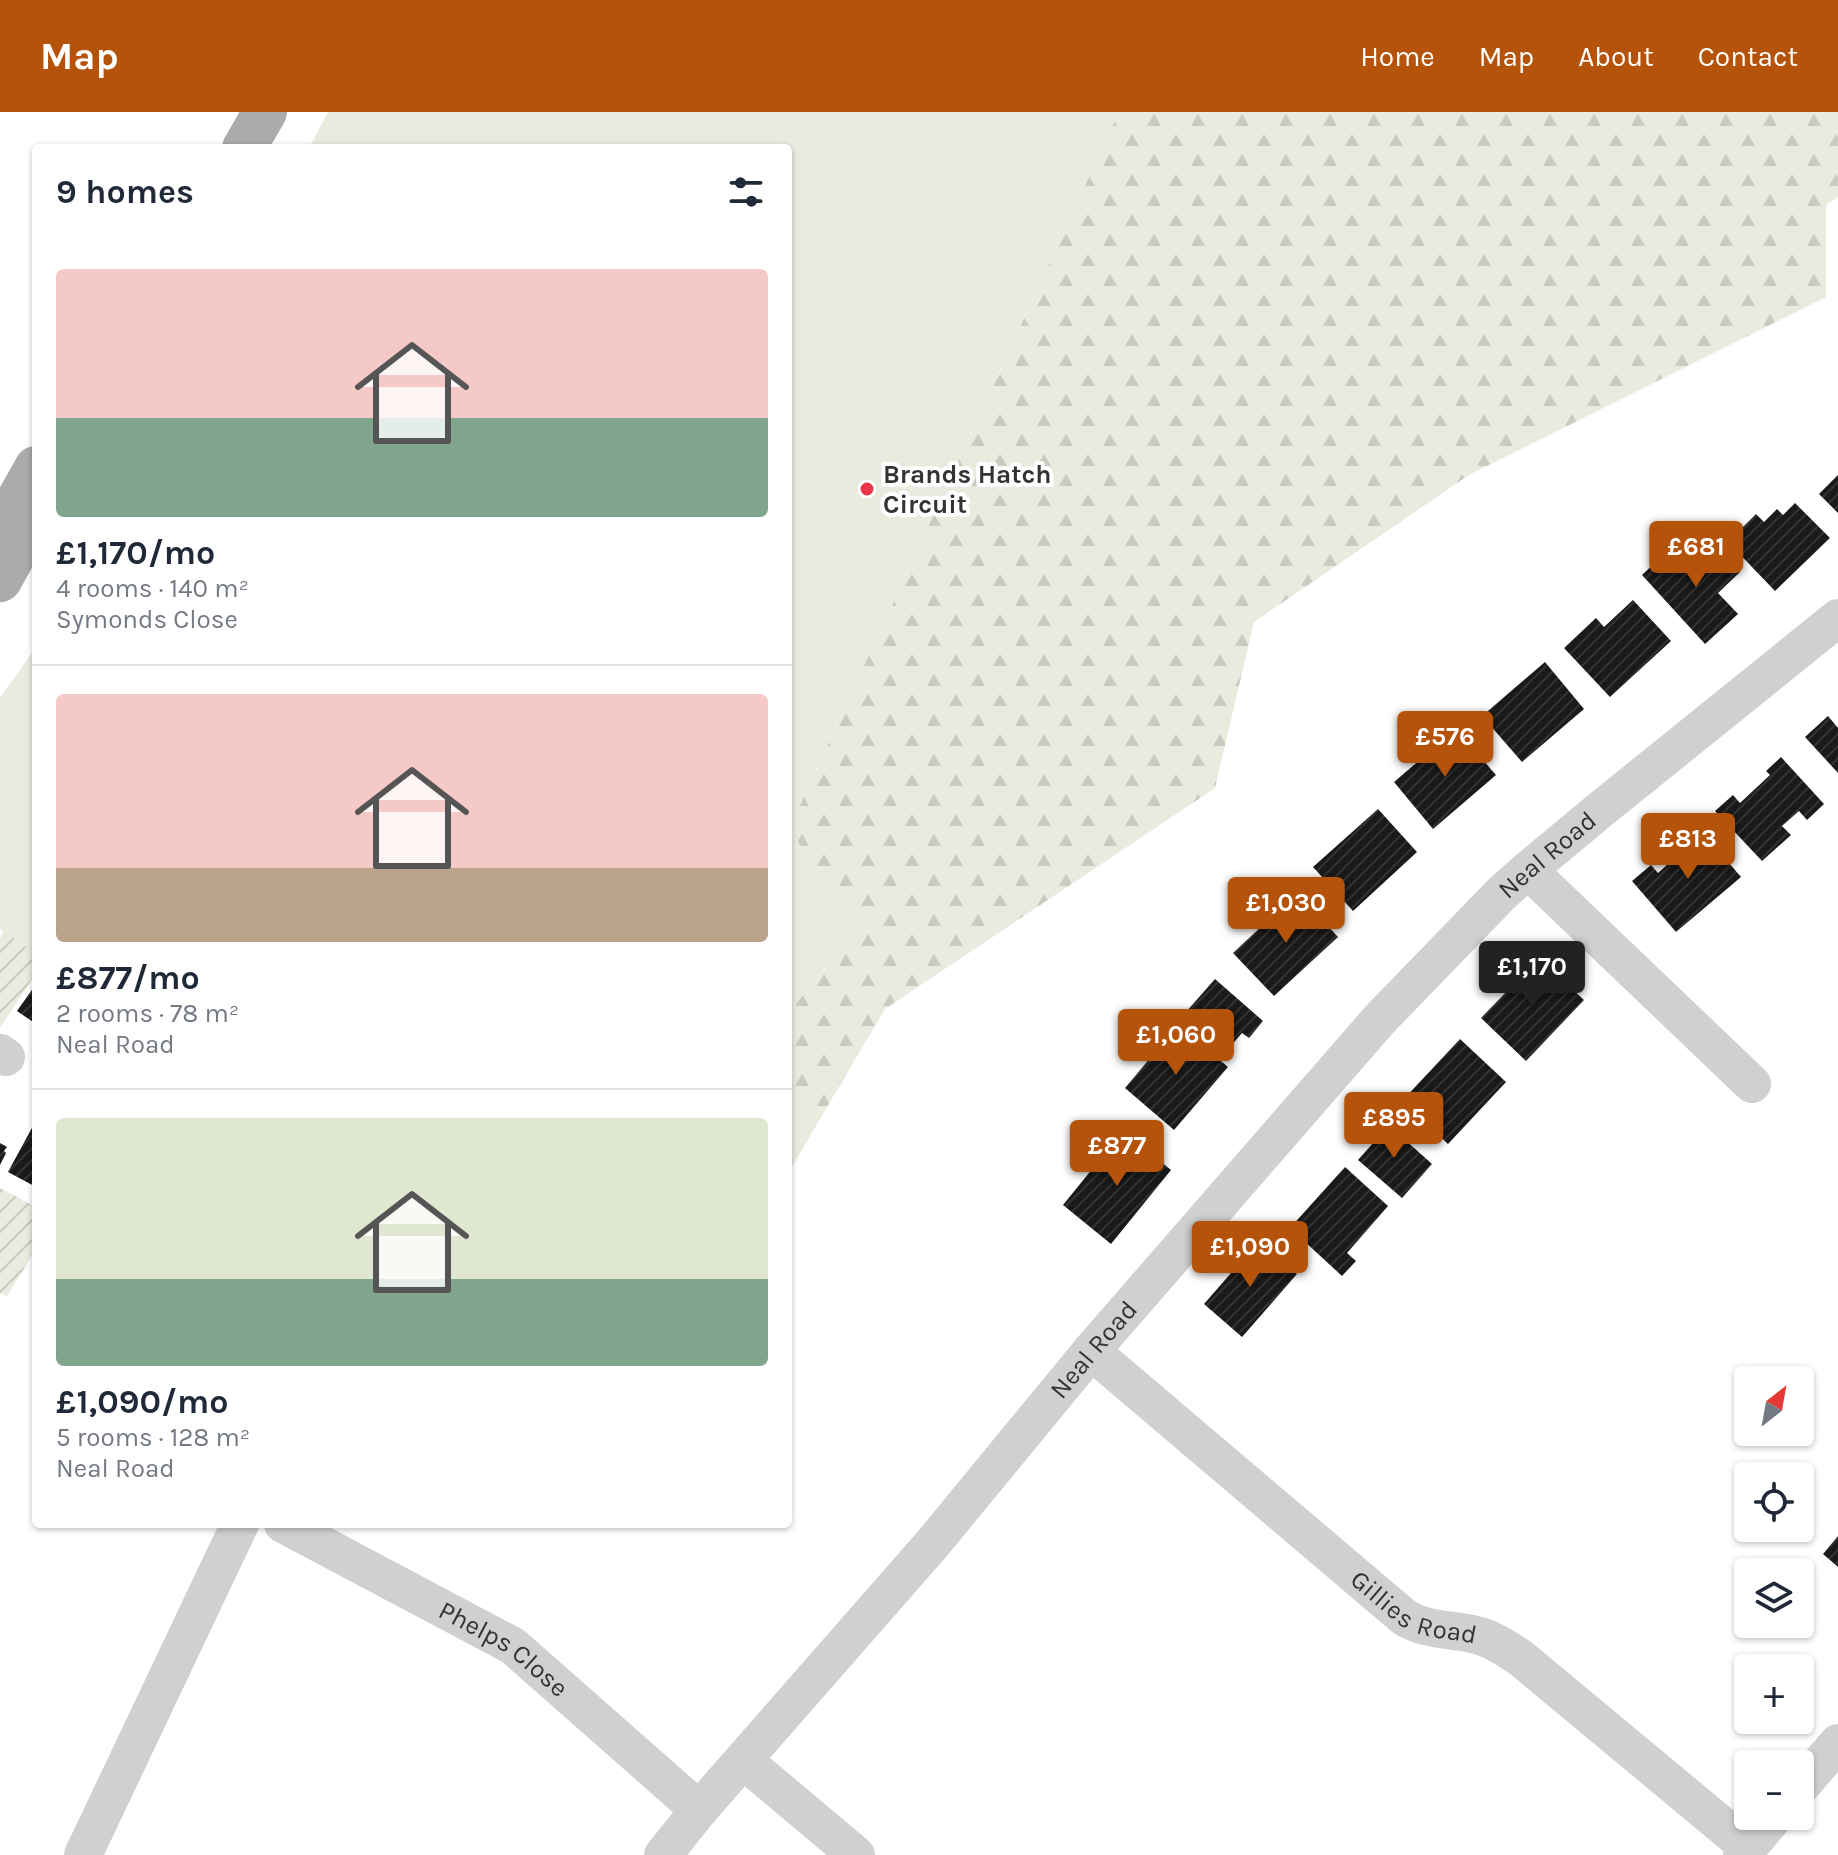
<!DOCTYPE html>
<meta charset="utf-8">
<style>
:root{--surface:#fff;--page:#f2f2f3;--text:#1f2937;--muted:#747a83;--line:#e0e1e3;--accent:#b45309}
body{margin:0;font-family:Karla,sans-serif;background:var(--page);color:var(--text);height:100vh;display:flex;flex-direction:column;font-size:30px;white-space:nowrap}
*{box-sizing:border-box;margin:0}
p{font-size:26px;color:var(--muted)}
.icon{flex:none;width:44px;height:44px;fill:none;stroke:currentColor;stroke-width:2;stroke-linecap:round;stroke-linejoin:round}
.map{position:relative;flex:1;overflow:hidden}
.side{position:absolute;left:32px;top:32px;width:760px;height:1384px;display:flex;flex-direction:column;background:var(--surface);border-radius:8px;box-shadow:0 2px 6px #0004}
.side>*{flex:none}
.needle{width:52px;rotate:31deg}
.buttons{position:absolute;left:1734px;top:1254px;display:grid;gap:16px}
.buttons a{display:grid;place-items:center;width:80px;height:80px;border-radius:8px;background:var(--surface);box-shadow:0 2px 6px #0004;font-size:40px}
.price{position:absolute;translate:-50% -68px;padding:0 18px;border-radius:8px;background:var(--accent);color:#fff;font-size:26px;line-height:52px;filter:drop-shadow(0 2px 4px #0008)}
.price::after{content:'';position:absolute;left:50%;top:48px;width:24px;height:18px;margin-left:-12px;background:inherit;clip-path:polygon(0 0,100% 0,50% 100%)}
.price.selected{background:#222;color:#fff}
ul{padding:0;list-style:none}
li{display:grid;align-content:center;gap:16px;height:424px;padding:0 24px}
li+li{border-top:2px solid var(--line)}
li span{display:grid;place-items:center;height:248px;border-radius:8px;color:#555}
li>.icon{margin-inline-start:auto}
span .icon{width:144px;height:144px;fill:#fffc;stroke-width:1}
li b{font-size:34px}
h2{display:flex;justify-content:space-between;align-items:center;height:96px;padding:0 24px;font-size:34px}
header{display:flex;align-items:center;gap:48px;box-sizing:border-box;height:112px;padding:0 40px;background:var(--accent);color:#fff}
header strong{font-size:38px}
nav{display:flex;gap:44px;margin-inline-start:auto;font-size:28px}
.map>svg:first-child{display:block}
.grass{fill:#e7ecdf}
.forest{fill:url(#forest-firs)}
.garden{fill:url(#garden-furrows)}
.building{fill:url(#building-hatch)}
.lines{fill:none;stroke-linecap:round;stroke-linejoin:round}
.minor{stroke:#d0d0d0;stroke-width:38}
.major{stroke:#ababab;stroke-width:44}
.poi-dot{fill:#ea354b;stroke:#fff;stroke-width:3}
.labels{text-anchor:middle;stroke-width:8;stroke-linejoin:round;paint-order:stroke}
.poi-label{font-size:26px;font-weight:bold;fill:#333;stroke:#fff;text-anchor:start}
.street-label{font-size:26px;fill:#333;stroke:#fff}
</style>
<header>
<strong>Map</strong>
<nav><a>Home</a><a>Map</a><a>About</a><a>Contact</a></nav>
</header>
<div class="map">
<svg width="1838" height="1743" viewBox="0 0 1838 1743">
<defs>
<pattern id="forest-firs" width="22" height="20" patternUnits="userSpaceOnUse" patternTransform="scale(2)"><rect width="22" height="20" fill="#e7ecdf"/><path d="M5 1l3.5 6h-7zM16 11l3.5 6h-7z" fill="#c7cbc0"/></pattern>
<pattern id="garden-furrows" width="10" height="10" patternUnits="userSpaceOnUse" patternTransform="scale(2)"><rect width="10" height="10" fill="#e7ecdf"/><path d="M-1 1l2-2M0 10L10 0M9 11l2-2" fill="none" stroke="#c7cbc0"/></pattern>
<pattern id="building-hatch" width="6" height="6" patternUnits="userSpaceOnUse" patternTransform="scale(2)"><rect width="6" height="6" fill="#1a1a1a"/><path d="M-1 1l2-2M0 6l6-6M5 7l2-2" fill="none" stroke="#333"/></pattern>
</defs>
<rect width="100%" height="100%" fill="#fff"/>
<!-- grass -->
<path class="grass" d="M328,0H1119L789,717L858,819L788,901V36H309Z
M36,535V842L0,817V586Z
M788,977L824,1000L788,1062Z"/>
<!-- forest -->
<path class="forest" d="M1119,0H1838V85L1826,93V185L1469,363L1254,510L1215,676L885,897L824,1000L788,977V901L858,819L789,717Z"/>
<!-- garden -->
<path class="garden" d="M4,819L36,842V861L0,916V825Z
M0,1076L36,1095V1137L7,1184L0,1181Z"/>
<!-- building -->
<path class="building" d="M1838,363V401L1819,382Z
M1795,391L1830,426L1775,479L1728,430L1756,402L1764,410L1777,397L1783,403Z
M1674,433L1693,454L1716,433L1740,460L1718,481L1738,502L1705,532L1642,463Z
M1633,488L1671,529L1610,585L1564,536L1596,506L1604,515Z
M1545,550L1584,597L1522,650L1482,604Z
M1828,604L1838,616V661L1805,625Z
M1456,617L1496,663L1433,717L1394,670Z
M1781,645L1824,692L1807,708L1799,699L1782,714L1791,723L1762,749L1715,699L1733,683L1740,691L1770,663L1766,659Z
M1378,697L1417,740L1353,799L1313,755Z
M1699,716L1741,765L1676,820L1632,769L1651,753L1658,761L1686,736L1681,732Z
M1297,781L1338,825L1274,884L1233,841Z
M1539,846L1584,888L1526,949L1481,906Z
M1215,867L1263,909L1249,926L1242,921L1229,936L1186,900Z
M36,872V912L17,899Z
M1178,913L1228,955L1174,1018L1125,976Z
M1460,927L1506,970L1448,1032L1402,989Z
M1384,1009L1432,1052L1402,1086L1358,1048L1374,1030L1370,1026Z
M33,1014L36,1016V1075L8,1060Z
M1123,1019L1171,1058L1111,1132L1063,1093Z
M0,1031L7,1035L4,1039L6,1041L0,1053Z
M1345,1055L1388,1094L1347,1141L1356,1149L1342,1164L1290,1116Z
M1259,1129L1297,1162L1242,1225L1204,1192Z
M1838,1424V1455L1823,1442Z"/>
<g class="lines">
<!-- minor -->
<g class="minor">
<path d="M1528,758L1752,972"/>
<path d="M0,941L6,945"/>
<path id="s1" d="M1091,1239L1404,1505C1429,1521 1457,1516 1483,1525C1498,1530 1510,1539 1522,1547L1748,1735"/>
<path id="s2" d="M283,1412L513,1534L699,1698"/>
<path d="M743,1648L856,1743"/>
<path d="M1800,1675L1838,1631"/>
<path d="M83,1743L240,1412"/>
<path id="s3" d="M663,1743L699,1698L933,1431L1091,1239L1379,908L1502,781L1528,758L1600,698L1838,506"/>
<path d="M1742,1743L1775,1704"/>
</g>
<!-- major -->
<path class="major" d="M244,36L265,0
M0,420L36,356
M0,468L36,403"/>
</g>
<!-- markers -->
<circle class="poi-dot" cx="867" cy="377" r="8"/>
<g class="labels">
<!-- poi labels -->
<g class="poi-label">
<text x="883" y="371">Brands Hatch<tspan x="883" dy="30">Circuit</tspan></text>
</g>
<!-- street labels -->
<g class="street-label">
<text dy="9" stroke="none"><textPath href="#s3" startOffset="1336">Neal Road</textPath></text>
<text dy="9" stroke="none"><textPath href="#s3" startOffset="664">Neal Road</textPath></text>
<text dy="9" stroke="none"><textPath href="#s1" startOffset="416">Gillies Road</textPath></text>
<text dy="9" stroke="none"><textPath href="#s2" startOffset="254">Phelps Close</textPath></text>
</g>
</g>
</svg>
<div class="buttons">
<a><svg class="needle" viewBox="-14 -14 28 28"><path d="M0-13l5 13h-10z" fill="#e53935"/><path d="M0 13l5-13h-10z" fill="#747a83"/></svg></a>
<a><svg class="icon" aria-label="locate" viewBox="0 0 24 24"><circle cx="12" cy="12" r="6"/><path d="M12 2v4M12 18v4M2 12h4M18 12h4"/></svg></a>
<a><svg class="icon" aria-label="layers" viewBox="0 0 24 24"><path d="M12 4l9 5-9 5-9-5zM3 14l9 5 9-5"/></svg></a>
<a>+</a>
<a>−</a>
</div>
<b class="price" style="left:1696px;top:477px">£681</b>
<b class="price" style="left:1445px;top:667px">£576</b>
<b class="price" style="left:1688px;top:769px">£813</b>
<b class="price" style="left:1286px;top:833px">£1,030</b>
<b class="price selected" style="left:1532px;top:897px">£1,170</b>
<b class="price" style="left:1176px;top:965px">£1,060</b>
<b class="price" style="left:1394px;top:1048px">£895</b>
<b class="price" style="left:1117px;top:1076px">£877</b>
<b class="price" style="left:1250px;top:1177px">£1,090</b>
<section class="side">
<h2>9 homes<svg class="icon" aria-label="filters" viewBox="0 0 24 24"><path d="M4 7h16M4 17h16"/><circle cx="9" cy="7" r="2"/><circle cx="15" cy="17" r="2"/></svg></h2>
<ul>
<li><span style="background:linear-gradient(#f6c9c9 60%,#7fa58c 0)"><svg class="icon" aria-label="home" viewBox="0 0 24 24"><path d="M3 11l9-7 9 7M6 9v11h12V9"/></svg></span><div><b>£1,170/mo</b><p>4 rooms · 140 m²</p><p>Symonds Close</p></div></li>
<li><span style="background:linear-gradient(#f6c9c9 70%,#b9a48a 0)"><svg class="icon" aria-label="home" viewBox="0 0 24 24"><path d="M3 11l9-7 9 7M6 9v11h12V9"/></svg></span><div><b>£877/mo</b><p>2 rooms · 78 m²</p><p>Neal Road</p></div></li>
<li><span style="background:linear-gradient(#dfe7d0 65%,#7fa58c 0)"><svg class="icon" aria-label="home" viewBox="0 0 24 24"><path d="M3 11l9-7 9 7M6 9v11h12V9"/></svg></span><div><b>£1,090/mo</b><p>5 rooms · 128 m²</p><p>Neal Road</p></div></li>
</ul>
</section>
</div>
